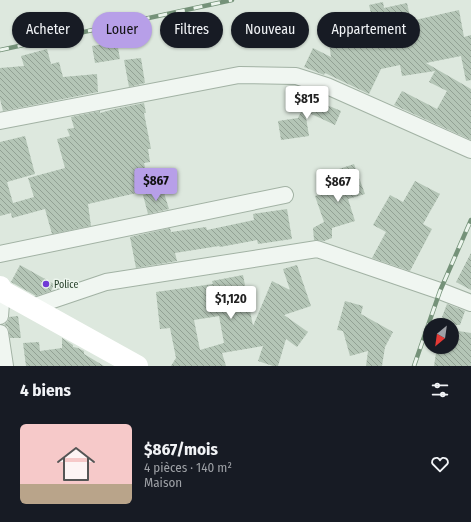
<!DOCTYPE html>
<html lang="fr">
<meta charset="utf-8">
<style>
:root{--surface:#171b24;--page:#20242c;--text:#f1f3f6;--muted:#9ea1a6;--accent:#b79fe8}
body{margin:0;font-family:"Fira Sans Condensed",sans-serif;background:var(--page);color:var(--text);height:100vh;display:flex;flex-direction:column;font-size:15px;white-space:nowrap}
*{box-sizing:border-box;margin:0}
p{font-size:13px;color:var(--muted)}
.icon{flex:none;width:22px;height:22px;fill:none;stroke:currentColor;stroke-width:2;stroke-linecap:round;stroke-linejoin:round}
.map{position:relative;height:366px;overflow:hidden}
.sheet{display:flex;flex-direction:column;background:var(--surface);flex:1}
.sheet>*{flex:none}
.hud{position:absolute;left:12px;top:12px;width:447px;height:36px;display:flex;gap:8px}
.needle{width:26px;rotate:209deg}
.fabs{position:absolute;left:423px;top:318px;display:grid;gap:8px}
.fabs a{display:grid;place-items:center;width:36px;height:36px;border-radius:50%;background:var(--surface);box-shadow:0 1px 3px #0004;font-size:20px}
.price{position:absolute;translate:-50% -34px;padding:0 9px;border-radius:4px;background:#fff;color:#222;font-size:13px;line-height:26px;filter:drop-shadow(0 1px 2px #0008)}
.price::after{content:'';position:absolute;left:50%;top:24px;width:12px;height:9px;margin-left:-6px;background:inherit;clip-path:polygon(0 0,100% 0,50% 100%)}
.price.on{background:var(--accent);color:#111}
ul{padding:0;list-style:none}
li{display:flex;align-items:center;gap:12px;height:100px;padding:0 20px}
li span{display:grid;place-items:center;flex:none;width:112px;height:80px;border-radius:6px;color:#555}
li>.icon{margin-inline-start:auto}
span .icon{width:48px;height:48px;fill:#fffc;stroke-width:1}
li b{font-size:17px}
h2{display:flex;justify-content:space-between;align-items:center;height:48px;padding:0 20px;font-size:17px}
.tag{padding:0 14px;border-radius:18px;background:var(--surface);box-shadow:0 1px 3px #0004;font-size:14px;line-height:36px}
.tag.on{background:var(--accent);color:#111}
.map>svg:first-child{display:block}
.building{fill:url(#building-back-hatch);fill-rule:evenodd}
.lines{fill:none;stroke-linecap:round;stroke-linejoin:round}
.minor-casing{stroke:#a2b2a4;stroke-width:18}
.minor{stroke:#f0f6f1;stroke-width:16}
.secondary{stroke:#fff;stroke-width:22}
.rail-casing{stroke:#759279;stroke-width:4.5}
.rail{stroke:#ecf5ed;stroke-width:3;stroke-dasharray:9;stroke-linecap:butt}
.poi-dot{fill:#7039d6;stroke:#ecf5ed;stroke-width:1.5}
.labels{text-anchor:middle;stroke-width:3;stroke-linejoin:round;paint-order:stroke}
.poi-label{font-size:10px;fill:#253f29;stroke:#ecf5ed;text-anchor:start}
</style>
<div class="map">
<svg width="471" height="366" viewBox="0 0 471 366">
<defs>
<pattern id="building-back-hatch" width="6" height="6" patternUnits="userSpaceOnUse"><rect width="6" height="6" fill="#b4c5b6"/><path d="M-1 5l2 2M0 0l6 6M5-1l2 2" fill="none" stroke="#92a194"/></pattern>
</defs>
<rect width="100%" height="100%" fill="#dde8de"/>
<!-- building -->
<path class="building" d="M383,2L384,8L407,3L411,21L459,10L464,37L471,35V80L466,81L461,56L426,63L471,89V140L394,105L402,91L437,109L447,91L429,82L435,71L402,76L400,65L381,69L369,94L325,73L324,75L304,67L313,48L331,57L327,28L373,21L369,5Z
M117,42L120,59L95,63L92,46Z
M47,49L51,64L59,62L63,77L97,74L98,92L3,111L0,99V68L24,66L21,56Z
M141,58L145,83L129,87L124,60Z
M308,97L341,111L335,125L305,111L309,136L281,140L278,121L298,118Z
M144,103L146,113H144L151,149H148L150,162L144,163L150,190L88,204L91,226L52,234L45,209L12,218L11,213L0,216V142L25,136L35,174L7,182L13,203L34,197L28,178L65,168L57,139L70,136L67,129L74,128L71,117L100,111V113L114,109Z
M354,164L365,194L348,199L355,221L332,228V238L324,241L314,240L313,228L324,222L315,196L339,188L333,171Z
M415,181L440,194L423,224L432,229L410,271L372,258L386,232L373,225L390,195L403,202Z
M163,190L169,209L148,214L143,195Z
M287,209L292,239L258,244L257,240L220,247L219,246L175,253L177,261L136,268L130,237L170,228L171,232L206,227L207,230L254,220L253,214Z
M471,253V290L456,282Z
M20,265L54,284L51,291L36,296L11,282Z
M297,265L311,306L284,315L308,332L297,347L286,339L278,366H273L258,361L263,346L222,353L226,366H171L176,358L170,328L160,329L156,292L213,284L212,281L243,275L253,326L272,281L290,290L283,269ZM219,316L224,343L200,350L194,320Z
M345,301L363,306L361,314L393,332L385,347L382,366H366L368,351L350,356L343,331L337,330Z
M447,304L465,311L460,325H439Z
M18,316L21,338H10L8,327L4,325L8,321L9,317Z
M452,330L471,333V366H434L437,347H452Z
M62,338L73,345V347L78,348L84,351V354L104,366H26L23,343L39,342L40,351L62,348Z"/>
<g class="lines">
<!-- minor casing -->
<g class="minor-casing">
<path id="minor" d="M0,121L239,75L296,76L327,86L471,150
M0,254L285,195
M32,307L106,282L317,249L440,291L471,303
M0,316L2,291
M0,333L5,366"/>
</g>
<!-- minor -->
<use href="#minor" class="minor"/>
<!-- secondary -->
<path class="secondary" d="M0,287L2,291L137,366"/>
<!-- rail casing -->
<g class="rail-casing">
<path id="rail" d="M0,50L232,0
M414,366L440,291L471,220"/>
</g>
<!-- rail -->
<use href="#rail" class="rail"/>
</g>
<!-- markers -->
<circle class="poi-dot" cx="46" cy="284" r="4"/>
<g class="labels">
<!-- poi labels -->
<g class="poi-label">
<text x="54" y="288">Police</text>
</g>
</g>
</svg>
<div class="fabs">
<a><svg class="needle" viewBox="-14 -14 28 28"><path d="M0-13l5 13h-10z" fill="#e53935"/><path d="M0 13l5-13h-10z" fill="#9ea1a6"/></svg></a>
</div>
<b class="price" style="left:307px;top:120px">$815</b>
<b class="price on" style="left:156px;top:202px">$867</b>
<b class="price" style="left:338px;top:203px">$867</b>
<b class="price" style="left:231px;top:320px">$1,120</b>
<div class="hud">
<a class="tag">Acheter</a>
<a class="tag on">Louer</a>
<a class="tag">Filtres</a>
<a class="tag">Nouveau</a>
<a class="tag">Appartement</a>
</div>
</div>
<section class="sheet">
<h2>4 biens<svg class="icon" aria-label="filters" viewBox="0 0 24 24"><path d="M4 7h16M4 17h16"/><circle cx="9" cy="7" r="2"/><circle cx="15" cy="17" r="2"/></svg></h2>
<ul>
<li><span style="background:linear-gradient(#f6c9c9 75%,#b9a48a 0)"><svg class="icon" aria-label="home" viewBox="0 0 24 24"><path d="M3 11l9-7 9 7M6 9v11h12V9"/></svg></span><div><b>$867/mois</b><p>4 pièces · 140 m²</p><p>Maison</p></div><svg class="icon" aria-label="heart" viewBox="0 0 24 24"><path d="M12 20l-8-8c-3-5 5-10 8-4 3-6 11-1 8 4z"/></svg></li>
</ul>
</section>
